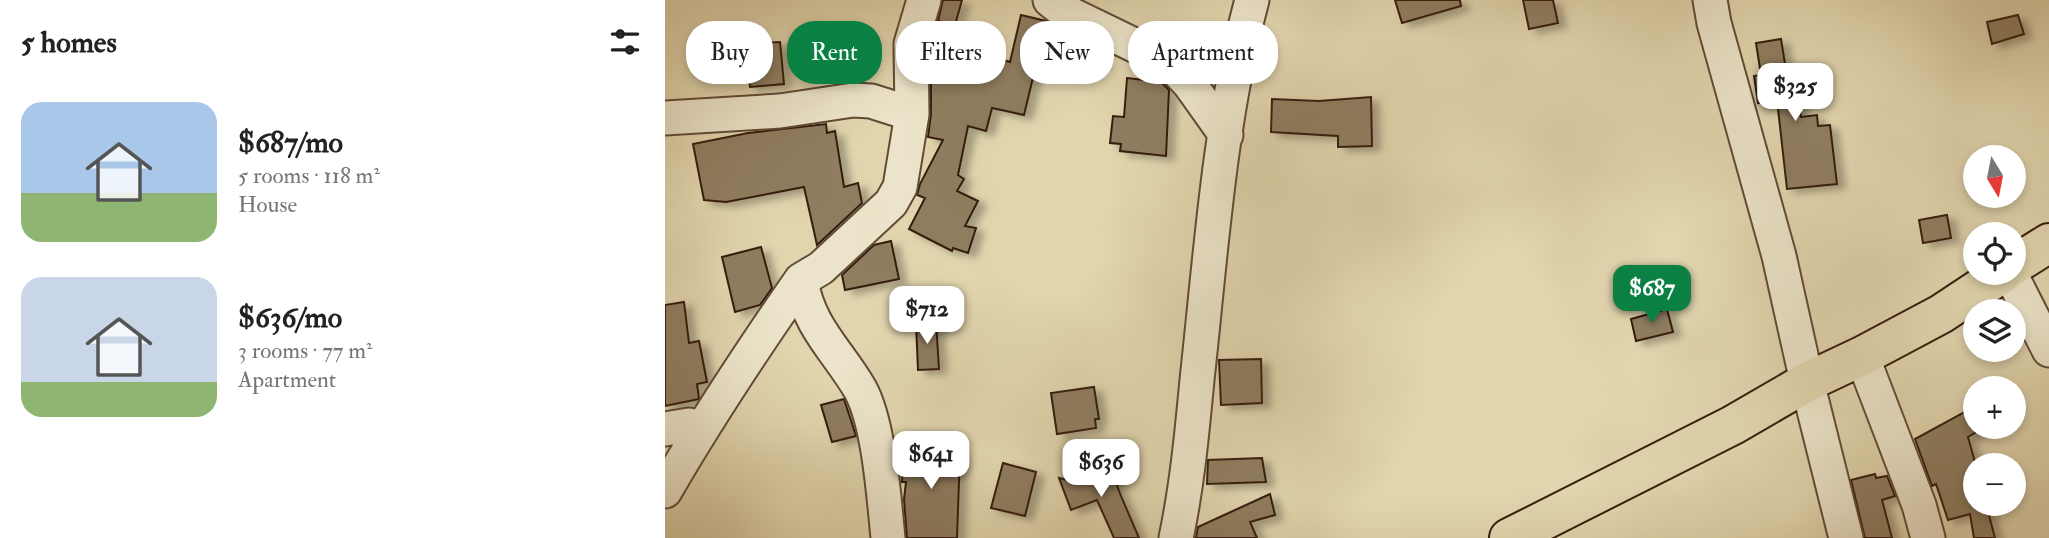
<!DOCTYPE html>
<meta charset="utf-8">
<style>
:root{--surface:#fff;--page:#f6f6f6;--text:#222;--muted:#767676;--accent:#0b8043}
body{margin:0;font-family:"IM FELL Double Pica",serif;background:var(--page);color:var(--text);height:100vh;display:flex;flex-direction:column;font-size:26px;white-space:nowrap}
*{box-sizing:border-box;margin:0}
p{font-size:23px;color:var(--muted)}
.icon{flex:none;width:38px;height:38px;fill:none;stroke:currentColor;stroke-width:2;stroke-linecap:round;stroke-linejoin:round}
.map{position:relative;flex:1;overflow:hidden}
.sheet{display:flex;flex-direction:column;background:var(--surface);width:665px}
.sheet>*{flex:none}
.top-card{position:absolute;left:21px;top:21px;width:665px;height:63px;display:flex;gap:14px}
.needle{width:46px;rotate:170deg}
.controls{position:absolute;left:1298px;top:145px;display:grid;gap:14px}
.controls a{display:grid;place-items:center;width:63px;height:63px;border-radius:50%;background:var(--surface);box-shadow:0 4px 10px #0003;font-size:35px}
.price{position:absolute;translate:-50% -60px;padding:0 16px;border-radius:14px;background:#fff;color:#222;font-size:23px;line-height:46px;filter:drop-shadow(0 2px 4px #0008)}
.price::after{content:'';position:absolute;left:50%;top:42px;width:21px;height:16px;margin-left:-10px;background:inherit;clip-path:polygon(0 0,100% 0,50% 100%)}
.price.selected{background:var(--accent);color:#fff}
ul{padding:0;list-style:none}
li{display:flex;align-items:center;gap:21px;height:175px;padding:0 21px}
li span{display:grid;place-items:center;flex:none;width:196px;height:140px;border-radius:21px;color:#555}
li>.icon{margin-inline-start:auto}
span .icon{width:84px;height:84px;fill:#fffc;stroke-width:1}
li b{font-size:30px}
h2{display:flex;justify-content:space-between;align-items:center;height:84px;padding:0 21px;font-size:30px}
.pill{padding:0 24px;border-radius:28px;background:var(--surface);box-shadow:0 4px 10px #0003;font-size:24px;line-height:63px}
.pill.selected{background:var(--accent);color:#fff}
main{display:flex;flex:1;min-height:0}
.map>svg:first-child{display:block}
.building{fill:#8f7d61;stroke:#361d0e;stroke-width:2;filter:url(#shadow)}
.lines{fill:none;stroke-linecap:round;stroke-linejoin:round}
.minor-casing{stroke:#614b36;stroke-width:37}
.major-casing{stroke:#361d0e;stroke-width:42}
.minor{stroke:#ece4ca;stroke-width:33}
.major{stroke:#e1d5ae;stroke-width:38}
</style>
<main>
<section class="sheet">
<h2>5 homes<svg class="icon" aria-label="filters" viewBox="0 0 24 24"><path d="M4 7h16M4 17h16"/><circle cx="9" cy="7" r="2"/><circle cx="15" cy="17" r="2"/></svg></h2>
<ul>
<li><span style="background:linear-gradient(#a9c7e8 65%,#8fb573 0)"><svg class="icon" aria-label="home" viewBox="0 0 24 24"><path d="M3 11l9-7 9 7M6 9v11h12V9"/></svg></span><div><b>$687/mo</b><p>5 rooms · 118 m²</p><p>House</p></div></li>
<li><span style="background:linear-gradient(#c9d6e8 75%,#8fb573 0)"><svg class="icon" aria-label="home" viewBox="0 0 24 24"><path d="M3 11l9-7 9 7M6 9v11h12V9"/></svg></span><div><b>$636/mo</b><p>3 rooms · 77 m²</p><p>Apartment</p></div></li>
</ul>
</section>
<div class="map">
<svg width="1384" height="538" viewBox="0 0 1384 538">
<defs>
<filter id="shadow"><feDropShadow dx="8" dy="4.5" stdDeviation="3.5" flood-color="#0004"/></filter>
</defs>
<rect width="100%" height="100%" fill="#e1d5ae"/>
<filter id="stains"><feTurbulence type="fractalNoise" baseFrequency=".00286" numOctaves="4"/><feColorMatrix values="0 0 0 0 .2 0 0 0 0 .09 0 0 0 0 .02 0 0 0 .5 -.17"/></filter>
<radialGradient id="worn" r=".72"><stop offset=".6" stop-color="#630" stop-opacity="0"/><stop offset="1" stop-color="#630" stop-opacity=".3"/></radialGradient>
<!-- building -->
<path class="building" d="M278,0H297L290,25L273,21Z
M730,0H795L796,6L737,23Z
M858,0H888L893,23L864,29Z
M356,15L381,21L390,28L380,67L371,65L359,115L327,108L321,131L303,126L293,175L299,179L292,191L313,201L300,226L311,228L303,253L288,248L287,251L244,229L260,198L252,195L255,184L278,140L263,137L266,114V73L291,80L300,50L345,62Z
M1353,15L1359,34L1327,44L1322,22Z
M1116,39L1121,70L1128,69L1136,117L1152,115L1153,126L1165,125L1172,184L1122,189L1112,100L1093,103L1089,76L1096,75L1091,43Z
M115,42L119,84L85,87L81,44Z
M462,78L496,82L504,90L501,156L455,151L456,144L445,143L448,116L459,117Z
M706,97L707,146L673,147V136L606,132L607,99L654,101Z
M161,124L162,133L170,131L179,187L193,183L197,203L152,245L139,187L61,202L39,200L28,144L83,133Z
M1282,215L1286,238L1258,243L1254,220Z
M226,241L234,279L180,290L177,275L209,245Z
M96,247L107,288L95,305L70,312L57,257Z
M19,302L24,343L34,341L42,382L32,384L34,399L0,406V305Z
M1002,309L1008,332L971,341L966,319Z
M271,321L274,369L253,370L251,323Z
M596,359L597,403L556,405L554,360Z
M429,387L434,419H430L431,428L392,434L386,393Z
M179,399L191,436L167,442L156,405Z
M1305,409L1311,421V427H1314L1315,430L1303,437L1311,466V504H1321L1330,538H1309L1305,514L1283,520L1271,484L1267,486L1250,439Z
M239,441H251L295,453L292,538H242L239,499L241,482H237Z
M597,458L601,482L542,484L543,460Z
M338,463L371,472L360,516L326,508Z
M444,464L456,496L474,538H449L432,500L406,510L394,478L402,480Z
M1210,474L1211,478L1222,476L1230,496L1217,500L1227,538H1200L1186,480Z
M605,494L610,515L585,522L592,538H531L533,527Z"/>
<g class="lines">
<!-- minor casing -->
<g class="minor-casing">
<path id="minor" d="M385,0L399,11L504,62L524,83L561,135
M1045,0L1049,23L1114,256L1142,382L1181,538
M0,118L115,111L188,100L206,101L247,114
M1345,273L1384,350
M1197,356L1254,505L1263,538
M0,429L24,425L36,428
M0,491C42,418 88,349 136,280
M223,538C219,498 214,423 195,389C173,351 143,327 136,280L156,268L226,203L235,187L247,114L246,44L259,0
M511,538C522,486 527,433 532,380C546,253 554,123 587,0"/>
</g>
<!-- major casing -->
<g class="major-casing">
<path id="major" d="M1349,265L1384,243
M844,538L1068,425L1142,382L1197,356L1276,314L1338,273"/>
</g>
<!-- minor -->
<use href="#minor" class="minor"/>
<!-- major -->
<use href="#major" class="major"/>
</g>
<rect width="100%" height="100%" filter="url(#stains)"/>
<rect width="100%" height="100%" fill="url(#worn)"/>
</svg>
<div class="controls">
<a><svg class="needle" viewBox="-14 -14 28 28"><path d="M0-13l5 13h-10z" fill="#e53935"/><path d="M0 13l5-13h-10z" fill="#767676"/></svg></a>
<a><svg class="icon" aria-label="locate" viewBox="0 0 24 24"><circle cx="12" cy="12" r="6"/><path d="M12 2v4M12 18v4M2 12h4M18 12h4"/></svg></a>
<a><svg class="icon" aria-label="layers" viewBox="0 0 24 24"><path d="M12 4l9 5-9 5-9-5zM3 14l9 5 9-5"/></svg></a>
<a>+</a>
<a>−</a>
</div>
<b class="price" style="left:1130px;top:123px">$325</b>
<b class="price selected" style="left:987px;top:325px">$687</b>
<b class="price" style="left:262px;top:346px">$712</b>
<b class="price" style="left:266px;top:491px">$641</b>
<b class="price" style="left:436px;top:499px">$636</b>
<div class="top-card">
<a class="pill">Buy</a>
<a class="pill selected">Rent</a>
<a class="pill">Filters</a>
<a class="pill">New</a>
<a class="pill">Apartment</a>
</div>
</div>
</main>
